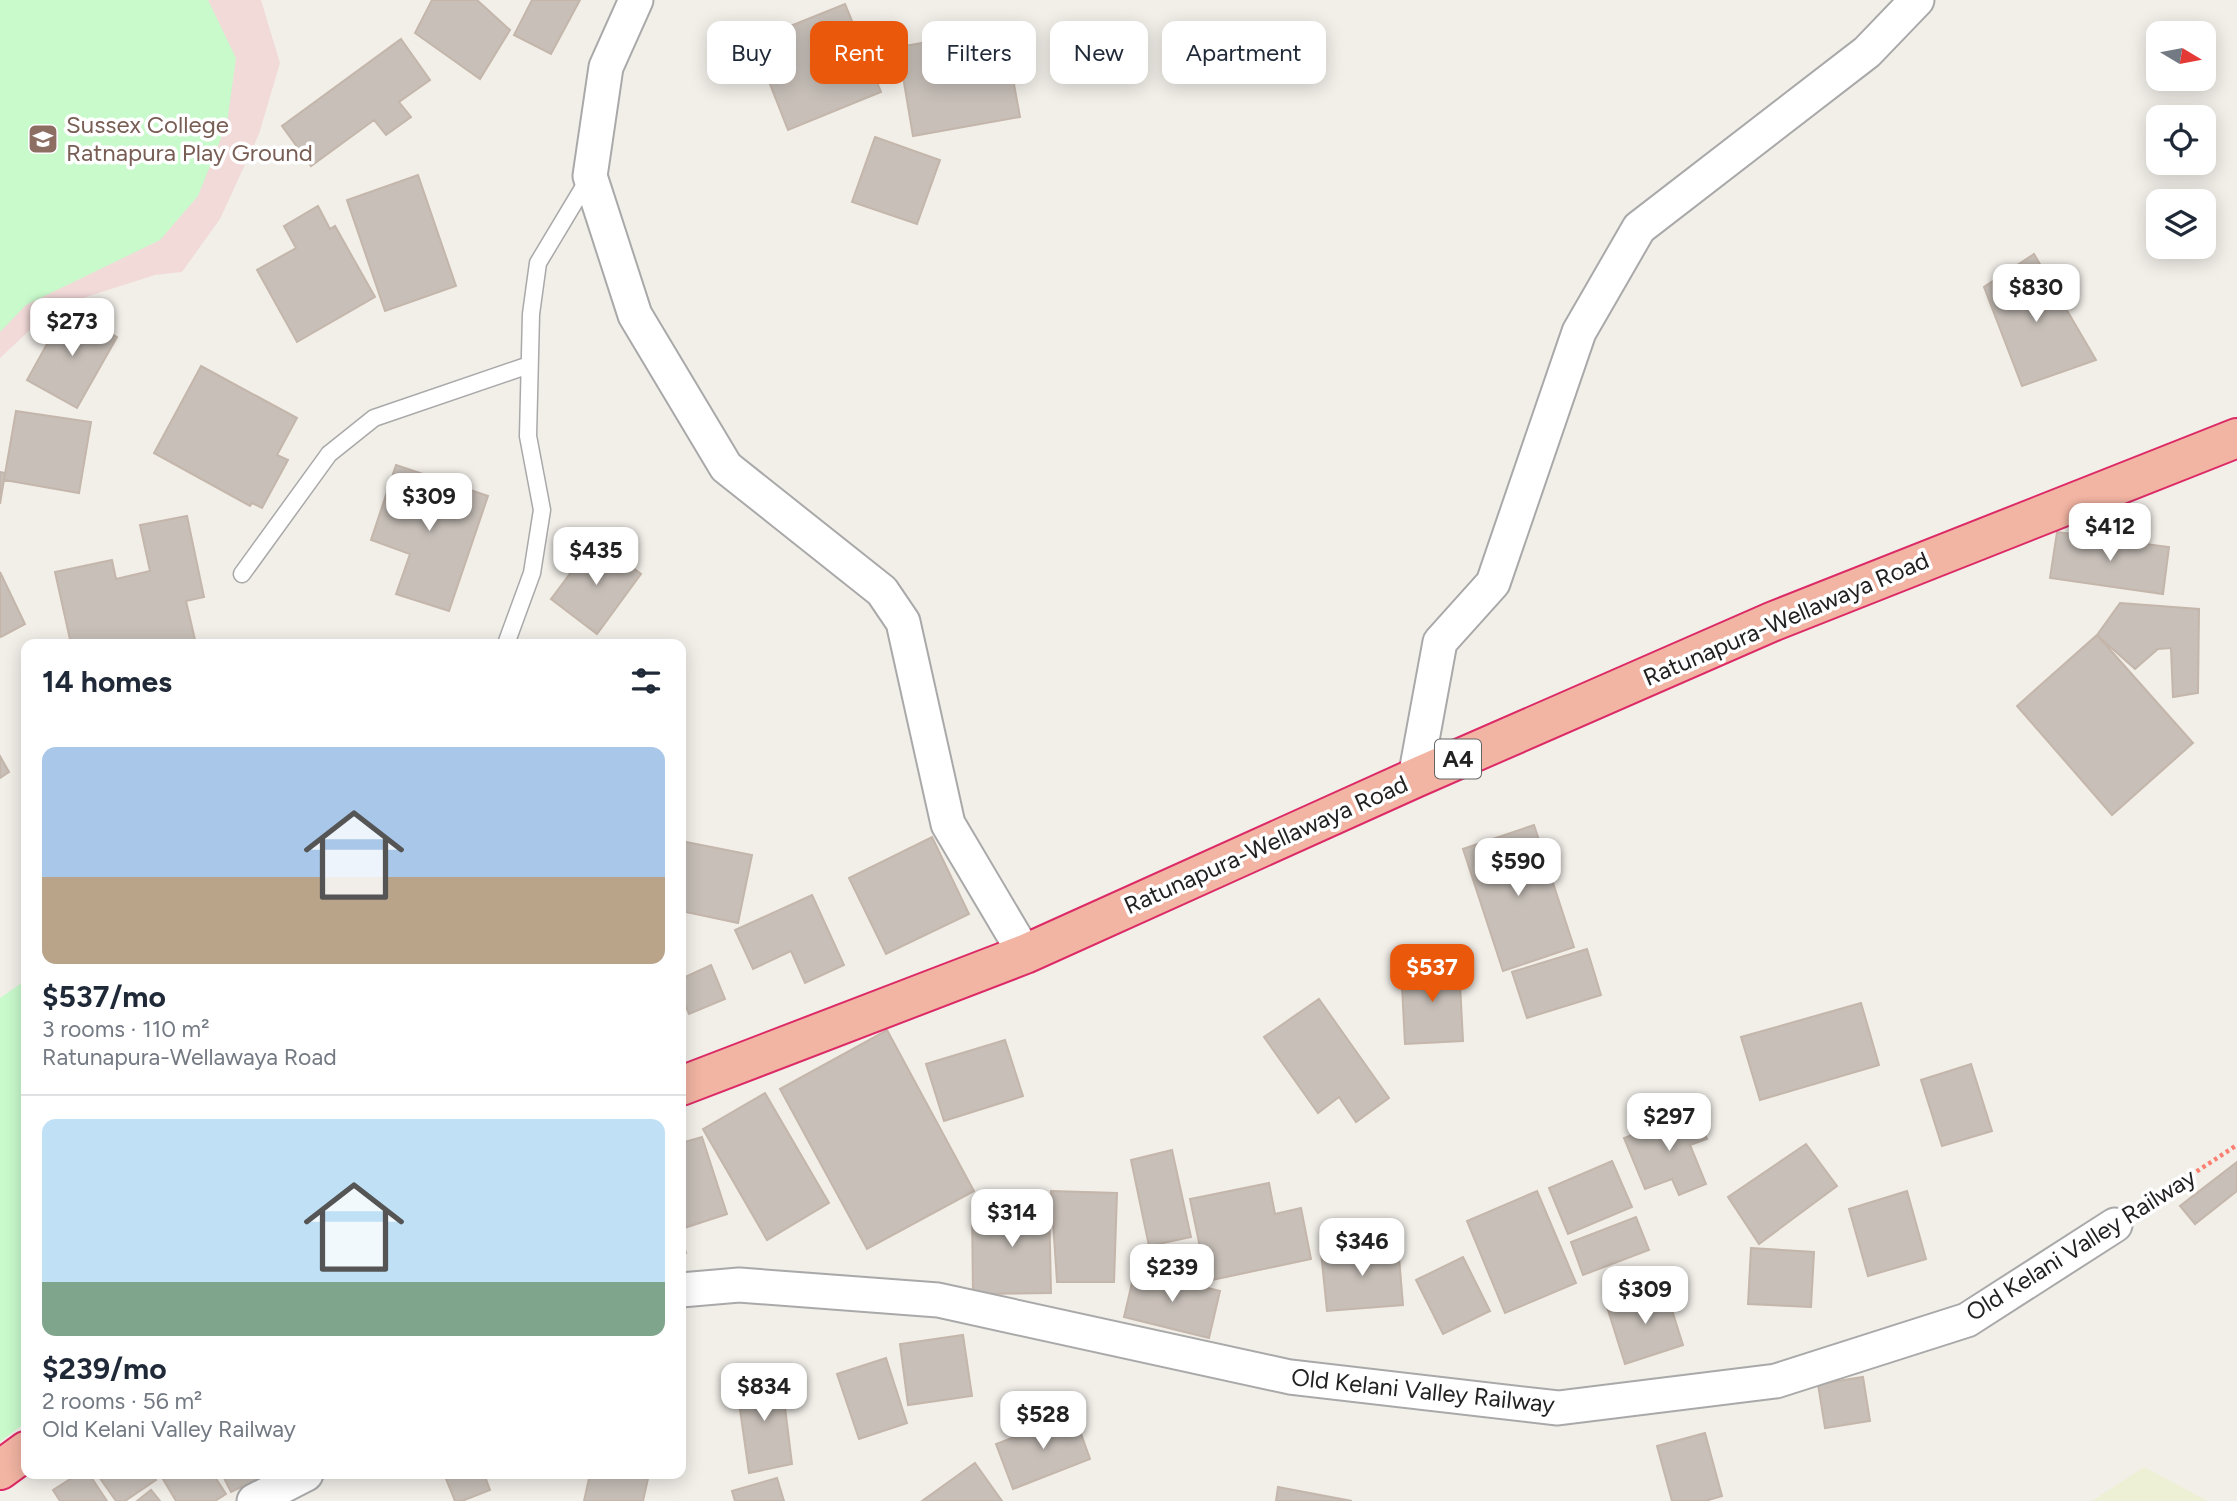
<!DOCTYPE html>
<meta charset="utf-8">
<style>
:root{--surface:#fff;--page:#f2f2f3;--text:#1f2937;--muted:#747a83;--line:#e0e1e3;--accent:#ea580c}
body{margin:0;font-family:Figtree,sans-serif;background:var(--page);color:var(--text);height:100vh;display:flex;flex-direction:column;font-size:26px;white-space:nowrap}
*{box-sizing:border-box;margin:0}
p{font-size:23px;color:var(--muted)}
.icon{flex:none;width:38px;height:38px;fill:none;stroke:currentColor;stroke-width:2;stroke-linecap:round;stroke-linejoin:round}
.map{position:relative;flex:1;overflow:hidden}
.drawer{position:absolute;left:21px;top:639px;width:665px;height:840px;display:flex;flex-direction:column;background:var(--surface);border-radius:14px;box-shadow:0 4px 18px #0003}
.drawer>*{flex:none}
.banner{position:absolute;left:707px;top:21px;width:665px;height:63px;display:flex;gap:14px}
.needle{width:46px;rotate:100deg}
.tools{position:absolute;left:2146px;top:21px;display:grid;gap:14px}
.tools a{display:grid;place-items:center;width:70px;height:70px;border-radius:14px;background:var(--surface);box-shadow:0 4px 18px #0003;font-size:35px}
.price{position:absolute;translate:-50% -60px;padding:0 16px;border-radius:14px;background:#fff;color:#222;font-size:23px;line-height:46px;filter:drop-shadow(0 2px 4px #0008)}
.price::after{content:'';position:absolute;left:50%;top:42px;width:21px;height:16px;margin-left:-10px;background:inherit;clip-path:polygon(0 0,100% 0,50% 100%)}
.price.selected{background:var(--accent);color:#fff}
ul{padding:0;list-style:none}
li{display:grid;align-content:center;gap:14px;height:371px;padding:0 21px}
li+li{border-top:2px solid var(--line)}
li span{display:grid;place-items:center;height:217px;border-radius:14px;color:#555}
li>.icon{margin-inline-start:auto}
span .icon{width:126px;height:126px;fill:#fffc;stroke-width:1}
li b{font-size:30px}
h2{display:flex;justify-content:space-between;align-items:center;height:84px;padding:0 21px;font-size:30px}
.tag{padding:0 24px;border-radius:14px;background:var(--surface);box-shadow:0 4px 18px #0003;font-size:24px;line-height:63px}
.tag.selected{background:var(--accent);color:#fff}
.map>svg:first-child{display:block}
.commercial{fill:#f2dad9}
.farmland{fill:#eef0d5}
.park{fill:#c8facc}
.building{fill:#c7bfb8;stroke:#c4b6ab;stroke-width:2}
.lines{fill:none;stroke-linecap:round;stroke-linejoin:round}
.service-casing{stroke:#a9a9a9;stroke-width:19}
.minor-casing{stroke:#a9a9a9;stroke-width:37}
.trunk-casing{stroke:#dc2a67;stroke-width:42}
.path{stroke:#fa8072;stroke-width:4.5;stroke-dasharray:3.5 3.5;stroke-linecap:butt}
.service{stroke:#fff;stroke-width:16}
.minor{stroke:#fff;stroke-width:33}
.trunk{stroke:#f2b4a3;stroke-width:38}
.labels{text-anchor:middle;stroke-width:7;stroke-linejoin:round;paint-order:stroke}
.shield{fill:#fff;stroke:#646464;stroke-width:2}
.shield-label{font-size:23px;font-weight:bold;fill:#222}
.education-label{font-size:24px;fill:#785e54;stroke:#fff;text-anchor:start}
.street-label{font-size:24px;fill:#222;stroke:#fff}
</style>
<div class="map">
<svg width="2237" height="1501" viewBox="0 0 2237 1501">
<rect width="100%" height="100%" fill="#f2efe9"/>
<!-- commercial -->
<path class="commercial" d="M0,0H261L280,63L259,134L220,219L182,272L155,275L86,297L44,317L0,358Z"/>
<!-- farmland -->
<path class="farmland" d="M2144,1467L2208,1501H2092Z"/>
<!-- park -->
<path class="park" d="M0,0H208L236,58L227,123L198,196L160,240L26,305L0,332Z
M26,980V1422L0,1442V998Z"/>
<!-- building -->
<path class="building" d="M432,0H477L510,30L480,79L415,33Z
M532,0H580L551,54L514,35Z
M845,4L881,92L788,130L753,41Z
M1004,29L1020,117L913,136L898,47Z
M401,39L430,80L399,102L411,117L386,135L374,120L311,166L282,126Z
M875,137L940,160L917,224L852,202Z
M418,175L456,286L385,311L347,200Z
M318,206L330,229L335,226L375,297L297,342L257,270L296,248L284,226Z
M2034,254L2096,360L2022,386L1984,287Z
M67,308L117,337L77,408L27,380Z
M201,366L297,418L277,455L288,460L262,508L252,503L250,506L154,453Z
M16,411L91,422L79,493L4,480Z
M396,465L488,496L449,611L396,594L410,554L371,540Z
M0,472L5,473L0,504Z
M187,516L204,597L186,601L196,644H71L55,572L112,560L116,579L150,571L140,525Z
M2057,532L2169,547L2163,594L2050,578Z
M596,539L641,574L597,634L551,599Z
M0,572L25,624L1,637L0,635Z
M2120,603L2199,609L2198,693L2173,697L2171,648L2158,649L2135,669L2097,635Z
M2097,635L2193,743L2112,815L2017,706Z
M0,756L9,772L0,778Z
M1534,825L1574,947L1503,971L1463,849Z
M932,837L969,914L886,954L849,878Z
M681,841L752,855L738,923L681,911Z
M812,895L844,965L805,983L791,951L753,969L735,930Z
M1587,949L1601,995L1527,1018L1512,972Z
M1459,964L1463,1041L1405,1044L1401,967Z
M711,965L725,999L689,1014L681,994V979Z
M1319,999L1389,1098L1356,1122L1339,1097L1318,1113L1264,1037Z
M1861,1003L1879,1065L1760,1100L1741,1037Z
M887,1030L974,1191L867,1249L780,1089Z
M1005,1040L1023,1096L944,1121L926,1064Z
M1971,1064L1992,1131L1942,1146L1921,1080Z
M765,1093L829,1203L767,1240L703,1129Z
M1695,1109L1707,1139L1690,1145L1706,1184L1679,1195L1672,1179L1645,1189L1624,1138Z
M702,1137L727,1214L681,1229V1143Z
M1806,1144L1837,1186L1759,1244L1728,1197Z
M1172,1150L1191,1237L1149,1246L1131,1160Z
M1612,1161L1632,1207L1568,1234L1549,1188Z
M2237,1162V1191L2195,1224L2180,1206Z
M1269,1183L1275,1214L1301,1208L1311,1259L1207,1281L1190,1199Z
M1051,1191L1117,1193L1114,1282H1057Z
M1537,1191L1576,1283L1505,1313L1467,1221Z
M1907,1191L1926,1259L1868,1276L1849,1209Z
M1049,1199L1051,1293L973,1294L972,1209Z
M1636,1217L1649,1250L1583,1275L1571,1242Z
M681,1236L686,1253L681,1254Z
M1398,1245L1403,1305L1327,1311L1321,1252Z
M1751,1248L1814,1252L1811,1307L1748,1304Z
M1463,1257L1490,1311L1443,1334L1416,1280Z
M1135,1270L1220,1291L1209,1338L1124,1317Z
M1665,1288L1683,1345L1625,1364L1607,1307Z
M963,1335L972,1396L908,1405L900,1344Z
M886,1358L907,1423L859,1439L837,1374Z
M781,1375L792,1464L749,1473L736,1381Z
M1863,1377L1870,1421L1825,1428L1818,1384Z
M1074,1414L1090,1459L1013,1489L996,1444Z
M1705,1433L1722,1496L1705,1501H1672L1657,1446Z
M975,1463L1002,1501H922Z
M78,1474H89L107,1501H60L53,1490Z
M97,1474H152L156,1480L125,1501H116Z
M160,1474H213L226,1494L215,1501H176Z
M222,1474H269L231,1492Z
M444,1474H484L490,1490L462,1501H455Z
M590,1474H649L643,1501H584Z
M777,1478L784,1501H735L732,1491Z
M1278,1487L1352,1501H1276Z
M151,1490L160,1501H137Z"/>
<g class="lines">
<!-- service casing -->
<g class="service-casing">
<path id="service" d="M242,574L329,454L374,418L529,365
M506,644L532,573L542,510L528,436L531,314L538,263L589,178"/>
</g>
<!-- minor casing -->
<g class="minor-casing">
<path id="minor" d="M636,0L606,67L590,176L635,315L726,467L882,591L903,622L948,824L1025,954
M1415,778L1440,642L1493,583L1579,332L1639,228L1867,52L1917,0
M681,1290L739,1285L938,1300L1290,1377L1558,1408L1776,1381L1967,1320L2115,1225
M254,1501L306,1474"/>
</g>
<!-- trunk casing -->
<g class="trunk-casing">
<path id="trunk" d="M681,1086L1025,954L1415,778L1774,621L2237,438
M0,1470L26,1451"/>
</g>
<!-- path -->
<path class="path" d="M2144,1206L2237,1145"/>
<!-- service -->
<use href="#service" class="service"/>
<!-- minor -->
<use href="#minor" class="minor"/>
<!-- trunk -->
<use href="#trunk" class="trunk"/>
</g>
<!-- icons -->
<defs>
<g id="school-square" transform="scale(1.575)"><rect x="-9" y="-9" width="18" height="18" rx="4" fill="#8d6e63" stroke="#fff"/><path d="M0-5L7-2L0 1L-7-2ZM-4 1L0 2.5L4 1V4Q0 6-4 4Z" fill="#fff"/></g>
</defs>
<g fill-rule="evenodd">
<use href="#school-square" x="43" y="139"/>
</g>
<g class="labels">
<!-- shield labels -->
<rect class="shield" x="1435" y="739.5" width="46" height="39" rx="5"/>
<g class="shield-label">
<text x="1458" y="767">A4</text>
</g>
<!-- education labels -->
<g class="education-label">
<text x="66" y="133">Sussex College<tspan x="66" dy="28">Ratnapura Play Ground</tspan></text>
</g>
<!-- street labels -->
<g class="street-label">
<text transform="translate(1786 619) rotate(-23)" y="8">Ratunapura-Wellawaya Road</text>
<text transform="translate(1266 845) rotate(-24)" y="8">Ratunapura-Wellawaya Road</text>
<text transform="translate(2081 1245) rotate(-32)" y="8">Old Kelani Valley Railway</text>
<text transform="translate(1423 1391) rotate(6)" y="8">Old Kelani Valley Railway</text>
</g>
</g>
</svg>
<div class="tools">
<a><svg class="needle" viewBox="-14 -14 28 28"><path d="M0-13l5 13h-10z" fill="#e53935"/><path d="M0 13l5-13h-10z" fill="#747a83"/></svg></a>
<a><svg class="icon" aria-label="locate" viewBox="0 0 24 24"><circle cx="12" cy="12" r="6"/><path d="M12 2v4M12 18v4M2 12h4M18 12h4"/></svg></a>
<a><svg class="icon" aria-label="layers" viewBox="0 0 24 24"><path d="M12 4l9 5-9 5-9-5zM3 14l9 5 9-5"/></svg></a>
</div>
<b class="price" style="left:2036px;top:324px">$830</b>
<b class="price" style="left:72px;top:358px">$273</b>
<b class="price" style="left:429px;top:533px">$309</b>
<b class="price" style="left:2110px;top:563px">$412</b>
<b class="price" style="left:596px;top:587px">$435</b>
<b class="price" style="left:1518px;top:898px">$590</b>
<b class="price selected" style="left:1432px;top:1004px">$537</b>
<b class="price" style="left:1669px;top:1153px">$297</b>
<b class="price" style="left:1012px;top:1249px">$314</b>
<b class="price" style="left:1362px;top:1278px">$346</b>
<b class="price" style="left:1172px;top:1304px">$239</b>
<b class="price" style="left:1645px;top:1326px">$309</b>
<b class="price" style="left:764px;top:1423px">$834</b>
<b class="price" style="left:1043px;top:1451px">$528</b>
<div class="banner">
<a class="tag">Buy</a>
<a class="tag selected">Rent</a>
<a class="tag">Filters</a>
<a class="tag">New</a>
<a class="tag">Apartment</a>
</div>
<section class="drawer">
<h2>14 homes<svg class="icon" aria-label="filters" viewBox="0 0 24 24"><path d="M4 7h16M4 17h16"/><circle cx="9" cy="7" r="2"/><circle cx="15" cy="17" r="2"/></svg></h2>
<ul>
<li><span style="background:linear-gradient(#a9c7e8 60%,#b9a48a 0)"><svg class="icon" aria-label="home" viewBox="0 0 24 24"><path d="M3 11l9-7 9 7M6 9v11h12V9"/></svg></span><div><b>$537/mo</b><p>3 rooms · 110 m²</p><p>Ratunapura-Wellawaya Road</p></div></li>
<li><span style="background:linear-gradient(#bfe0f5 75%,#7fa58c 0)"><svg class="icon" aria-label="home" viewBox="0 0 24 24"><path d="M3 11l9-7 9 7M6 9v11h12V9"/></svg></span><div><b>$239/mo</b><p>2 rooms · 56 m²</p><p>Old Kelani Valley Railway</p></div></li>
</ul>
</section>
</div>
